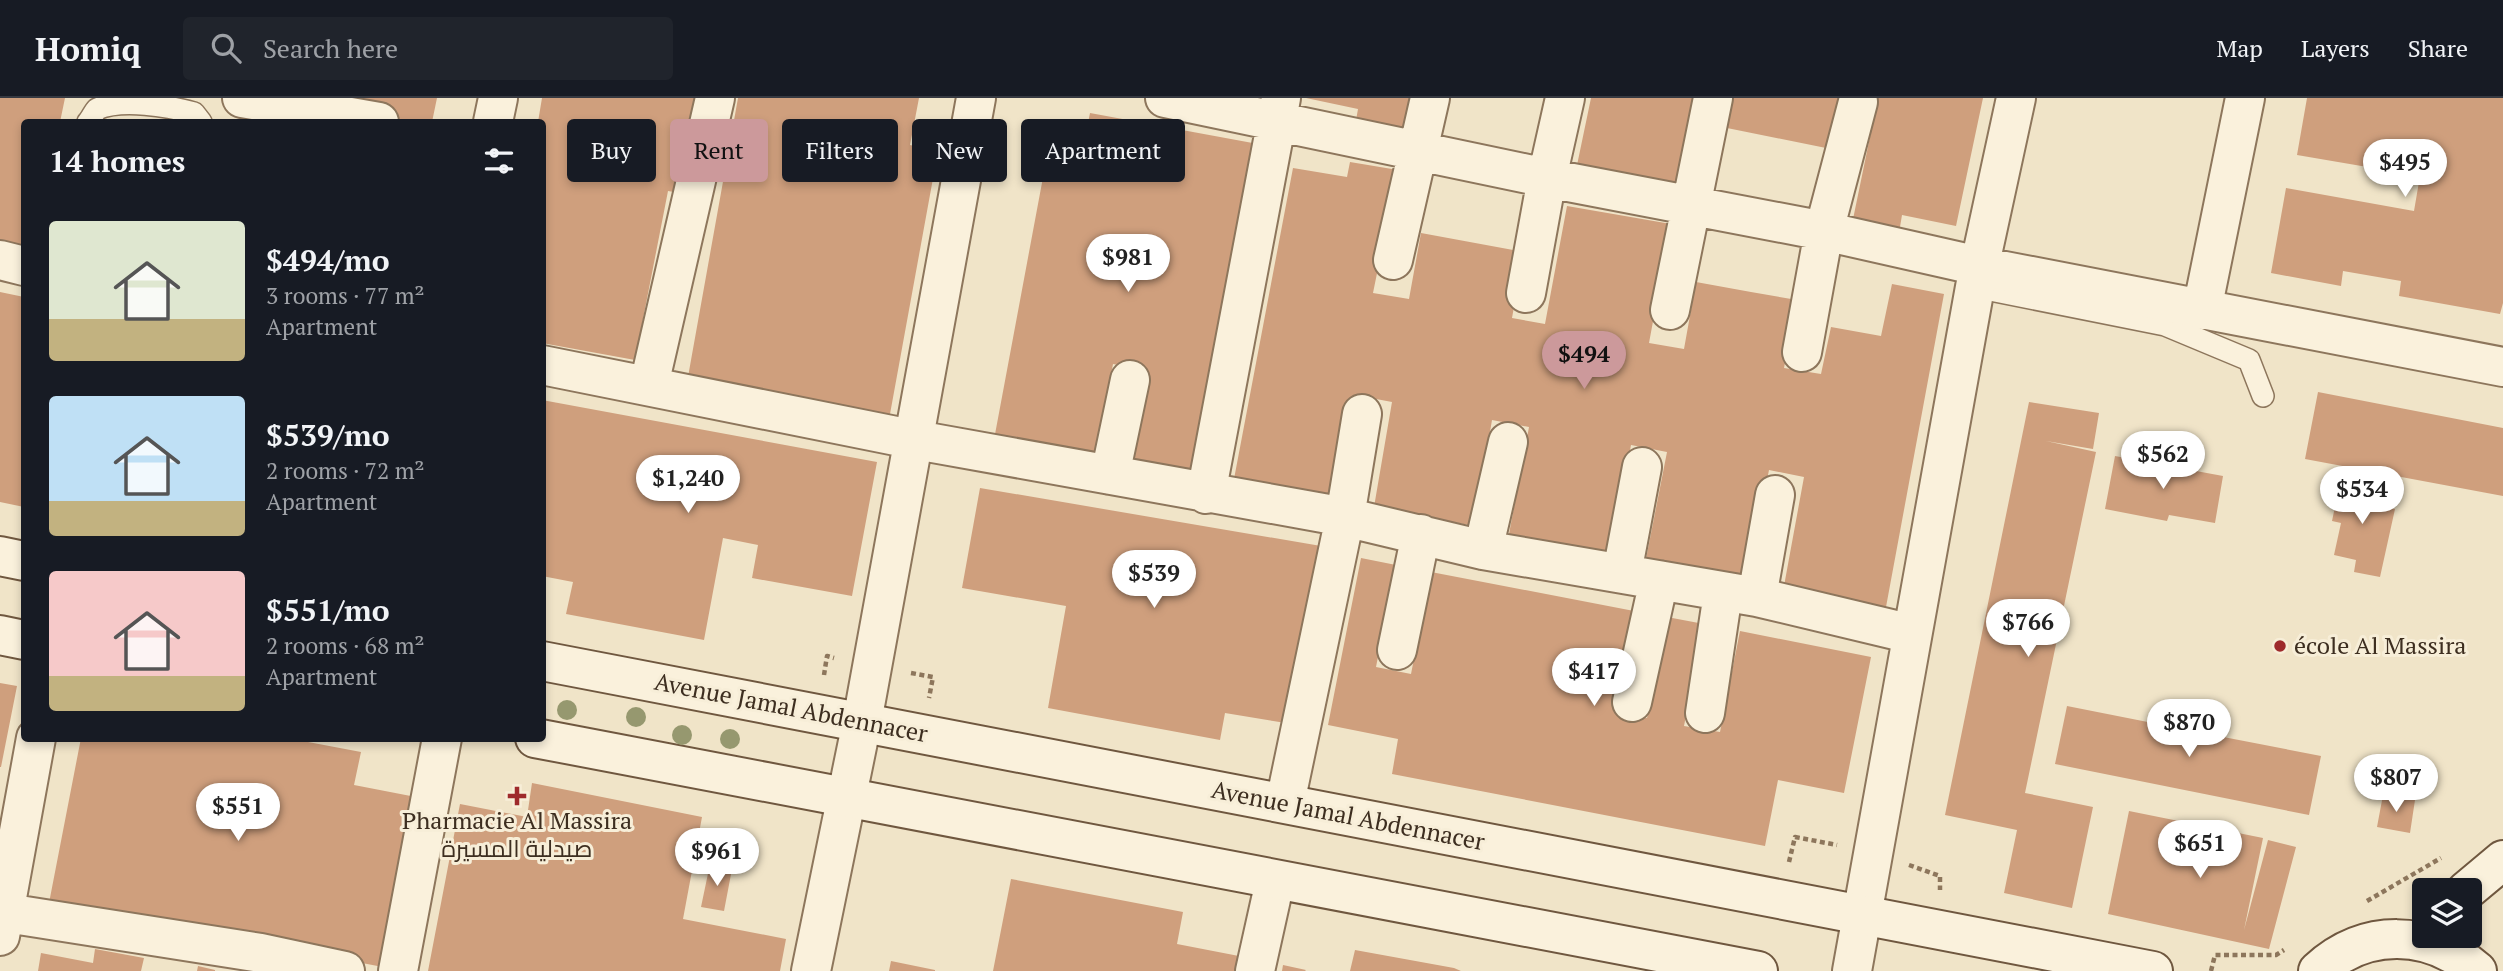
<!DOCTYPE html>
<meta charset="utf-8">
<style>
:root{--surface:#171b24;--page:#20242c;--text:#f1f3f6;--muted:#9ea1a6;--line:#363941;--accent:#cc999b}
body{margin:0;font-family:"PT Serif",Cairo,serif;background:var(--page);color:var(--text);height:100vh;display:flex;flex-direction:column;font-size:26px;white-space:nowrap}
*{box-sizing:border-box;margin:0}
p{font-size:23px;color:var(--muted)}
.icon{flex:none;width:38px;height:38px;fill:none;stroke:currentColor;stroke-width:2;stroke-linecap:round;stroke-linejoin:round}
.map{position:relative;flex:1;overflow:hidden}
.details{position:absolute;left:21px;top:21px;width:525px;height:623px;display:flex;flex-direction:column;background:var(--surface);border-radius:7px;box-shadow:0 4px 10px #0003}
.details>*{flex:none}
.banner{position:absolute;left:567px;top:21px;width:665px;height:63px;display:flex;gap:14px}
.controls{position:absolute;left:2412px;top:780px;display:grid;gap:14px}
.controls a{display:grid;place-items:center;width:70px;height:70px;border-radius:7px;background:var(--surface);box-shadow:0 4px 10px #0003;font-size:35px}
.price{position:absolute;translate:-50% -60px;padding:0 16px;border-radius:24px;background:#fff;color:#222;font-size:23px;line-height:46px;filter:drop-shadow(0 2px 4px #0008)}
.price::after{content:'';position:absolute;left:50%;top:42px;width:21px;height:16px;margin-left:-10px;background:inherit;clip-path:polygon(0 0,100% 0,50% 100%)}
.price.current{background:var(--accent);color:#111}
ul{padding:0;list-style:none}
li{display:flex;align-items:center;gap:21px;height:175px;padding:0 28px}
li span{display:grid;place-items:center;flex:none;width:196px;height:140px;border-radius:7px;color:#555}
li>.icon{margin-inline-start:auto}
span .icon{width:84px;height:84px;fill:#fffc;stroke-width:1}
li b{font-size:30px}
h2{display:flex;justify-content:space-between;align-items:center;height:84px;padding:0 28px;font-size:30px}
.pill{padding:0 24px;border-radius:7px;background:var(--surface);box-shadow:0 4px 10px #0003;font-size:24px;line-height:63px}
.pill.current{background:var(--accent);color:#111}
header{display:flex;align-items:center;gap:42px;box-sizing:border-box;height:98px;padding:0 35px;background:var(--surface);border-bottom:2px solid var(--line)}
header strong{font-size:33px}
nav{display:flex;gap:38px;margin-inline-start:auto;font-size:24px}
.search{width:490px;height:63px;background:var(--page);display:flex;align-items:center;gap:18px;box-sizing:border-box;padding:0 24px;border-radius:7px;color:var(--muted);font-size:26px}
.map>svg:first-child{display:block}
.building{fill:#cf9f7d}
.lines{fill:none;stroke-linecap:round;stroke-linejoin:round}
.lane-casing{stroke:#8d765c;stroke-width:24}
.street-casing{stroke:#8d765c;stroke-width:42}
.secondary-casing{stroke:#6f573f;stroke-width:42}
.path{stroke:#8d765c;stroke-width:4.5;stroke-dasharray:5 3.5;stroke-linecap:butt}
.lane{stroke:#faf1dc;stroke-width:21}
.street{stroke:#faf1dc;stroke-width:38}
.secondary{stroke:#faf1dc;stroke-width:38}
.tree{fill:#96986f}
.poi-dot{fill:#9e2a2b;stroke:#f7eed8;stroke-width:2.5}
.labels{text-anchor:middle;stroke-width:6;stroke-linejoin:round;paint-order:stroke}
.poi-label{font-size:24px;fill:#3d2e20;stroke:#f7eed8;text-anchor:start}
.street-label{font-size:24px;fill:#3d2e20;stroke:#f7eed8}
</style>
<header>
<strong>Homiq</strong>
<div class="search"><svg class="icon" aria-label="search" viewBox="0 0 24 24"><circle cx="10" cy="10" r="6"/><path d="M15 15l6 6"/></svg>Search here</div>
<nav><a>Map</a><a>Layers</a><a>Share</a></nav>
</header>
<div class="map">
<svg width="2503" height="873" viewBox="0 0 2503 873">
<rect width="100%" height="100%" fill="#f0e4c8"/>
<!-- building -->
<path class="building" d="M0,0H65L60,24H24V165L0,160Z
M292,0H437L432,24H416Z
M542,0H704L685,96L668,93L635,262L542,245V24H538Z
M738,0H919L910,47L938,53L888,327L686,290Z
M1306,0H1414L1405,39L1355,28L1358,11Z
M1591,0H1699L1680,93L1576,72Z
M1733,0H1841L1831,51L1727,30Z
M1878,0H1983L1956,128L1902,117L1899,135L1852,126Z
M2307,0H2503V205L2500,216L2399,198L2401,183L2343,173L2341,188L2271,175L2286,90L2414,113L2420,78L2297,57Z
M1090,15L1258,46L1194,385L1126,372L1145,272L1113,266L1094,366L993,347L1044,74L1077,80Z
M1350,64L1398,72L1373,195L1409,201L1421,135L1524,154L1512,220L1545,226L1567,108L1671,126L1649,245L1684,251L1696,184L1751,194L1797,202L1784,270L1821,276L1831,229L1881,238L1892,186L1944,196L1886,509L1784,488L1804,379L1769,372L1748,479L1646,461L1667,354L1631,347L1611,455L1509,436L1529,329L1492,322L1474,428L1374,409L1392,304L1355,297L1336,400L1234,381L1293,70L1347,79Z
M0,194L24,199V409L0,404Z
M2318,294L2503,330V398L2305,361Z
M542,302L877,364L852,498L752,480L758,447L723,440L704,542L566,516L573,484L542,478Z
M2029,304L2099,315L2093,351L2046,343L2096,354L2025,695L2093,709L2072,810L2004,795L2017,732L1945,717Z
M2115,358L2223,378L2215,425L2169,417L2167,423L2105,411Z
M2341,380L2383,389L2379,408L2395,411L2380,479L2354,474L2356,462L2334,457L2341,425L2332,423Z
M980,390L1321,448L1292,626L1225,615L1220,642L1048,610L1066,508L962,490Z
M1361,460L1396,467L1376,569L1411,576L1431,474L1634,513L1614,614L1647,620L1667,519L1704,526L1684,628L1720,634L1740,533L1871,559L1844,695L1778,682L1765,748L1392,676L1398,641L1328,627Z
M0,585L17,588L1,669H0Z
M2193,605L2218,610L2213,637L2321,658L2309,717L2055,666L2067,608L2188,632Z
M81,640H287L361,654L354,687L421,700L388,870L49,805Z
M532,685L702,719L683,821L786,841L780,873H428L460,706L527,719Z
M2383,697L2415,702L2410,735L2377,729Z
M2129,713L2263,740L2244,832L2268,742L2296,749L2269,851L2108,816Z
M710,766L732,771L724,813L701,809Z
M1011,781L1183,814L1177,846L1244,859L1241,873H993Z
M95,851L144,860L141,873H38L41,855L93,865Z
M1355,852L1454,870L1461,873H1350Z
M891,863L935,872V873H889Z
M1283,867L1306,872L1305,873H1282Z
M198,868L215,872V873H197Z"/>
<g class="lines">
<!-- lane casing -->
<g class="lane-casing">
<path id="lane" d="M88,24C91,21 94,14 97,11C122,0 168,8 194,15L201,24
M1975,189L2165,227L2249,262L2263,298"/>
</g>
<!-- street casing -->
<g class="street-casing">
<path id="street" d="M242,0L379,24
M1165,0L1547,80L1824,133L1979,168L2503,269
M493,24L498,0
M0,162L24,168
M1393,162L1430,0
M1526,195L1547,80L1565,0
M1670,212L1713,0
M2202,212L2245,0
M1802,254L1824,133L1858,4
M542,267L916,342L1345,419L1483,452L1757,499L1912,536
M649,287L715,0
M1110,377L1130,282
M1206,396L1281,0
M1483,452L1508,344
M1622,475L1642,369
M1757,499L1775,397
M1397,552L1421,436
M1632,604L1659,482
M1705,615L1723,495
M1285,705L1345,419L1362,316
M0,814L261,855L345,873
M0,838L36,640
M398,873L442,640
M811,873L862,624L976,0
M1255,873L1275,783
M1852,873L1975,189L2016,0"/>
</g>
<!-- secondary casing -->
<g class="secondary-casing">
<path id="secondary" d="M0,458L24,463
M0,537L24,542
M542,563L2153,873
M535,640L1758,873
M2466,793L2503,762
M2318,873C2365,830 2429,831 2477,873"/>
</g>
<!-- path -->
<path class="path" d="M911,575L933,579L929,600
M824,577L827,558L834,560
M1789,764L1795,739L1837,747
M1909,767L1940,778V792
M2367,803L2441,760
M2211,873L2215,857H2276L2284,852"/>
<!-- lane -->
<use href="#lane" class="lane"/>
<!-- street -->
<use href="#street" class="street"/>
<!-- secondary -->
<use href="#secondary" class="secondary"/>
</g>
<!-- trees -->
<g class="tree">
<circle cx="567" cy="612" r="10"/>
<circle cx="636" cy="619" r="10"/>
<circle cx="682" cy="637" r="10"/>
<circle cx="730" cy="641" r="10"/>
</g>
<!-- markers -->
<g class="poi-dot">
<circle cx="2280" cy="548" r="7"/>
<path d="M513.5 687.5h7v7h7v7h-7v7h-7v-7h-7v-7h7z"/>
</g>
<g class="labels">
<!-- poi labels -->
<g class="poi-label">
<text x="2294" y="556">école Al Massira</text>
<text x="517" y="731" text-anchor="middle">Pharmacie Al Massira<tspan x="517" dy="28">صيدلية المسيرة</tspan></text>
</g>
<!-- street labels -->
<g class="street-label">
<text transform="translate(791 610) rotate(11)" y="8">Avenue Jamal Abdennacer</text>
<text transform="translate(1348 718) rotate(11)" y="8">Avenue Jamal Abdennacer</text>
</g>
</g>
</svg>
<div class="controls">
<a><svg class="icon" aria-label="layers" viewBox="0 0 24 24"><path d="M12 4l9 5-9 5-9-5zM3 14l9 5 9-5"/></svg></a>
</div>
<b class="price" style="left:2405px;top:101px">$495</b>
<b class="price" style="left:1128px;top:196px">$981</b>
<b class="price current" style="left:1584px;top:293px">$494</b>
<b class="price" style="left:2163px;top:393px">$562</b>
<b class="price" style="left:688px;top:417px">$1,240</b>
<b class="price" style="left:2362px;top:428px">$534</b>
<b class="price" style="left:1154px;top:512px">$539</b>
<b class="price" style="left:2028px;top:561px">$766</b>
<b class="price" style="left:1594px;top:610px">$417</b>
<b class="price" style="left:2189px;top:661px">$870</b>
<b class="price" style="left:2396px;top:716px">$807</b>
<b class="price" style="left:238px;top:745px">$551</b>
<b class="price" style="left:2200px;top:782px">$651</b>
<b class="price" style="left:717px;top:790px">$961</b>
<div class="banner">
<a class="pill">Buy</a>
<a class="pill current">Rent</a>
<a class="pill">Filters</a>
<a class="pill">New</a>
<a class="pill">Apartment</a>
</div>
<section class="details">
<h2>14 homes<svg class="icon" aria-label="filters" viewBox="0 0 24 24"><path d="M4 7h16M4 17h16"/><circle cx="9" cy="7" r="2"/><circle cx="15" cy="17" r="2"/></svg></h2>
<ul>
<li><span style="background:linear-gradient(#dfe7d0 70%,#c2b280 0)"><svg class="icon" aria-label="home" viewBox="0 0 24 24"><path d="M3 11l9-7 9 7M6 9v11h12V9"/></svg></span><div><b>$494/mo</b><p>3 rooms · 77 m²</p><p>Apartment</p></div></li>
<li><span style="background:linear-gradient(#bfe0f5 75%,#c2b280 0)"><svg class="icon" aria-label="home" viewBox="0 0 24 24"><path d="M3 11l9-7 9 7M6 9v11h12V9"/></svg></span><div><b>$539/mo</b><p>2 rooms · 72 m²</p><p>Apartment</p></div></li>
<li><span style="background:linear-gradient(#f6c9c9 75%,#c2b280 0)"><svg class="icon" aria-label="home" viewBox="0 0 24 24"><path d="M3 11l9-7 9 7M6 9v11h12V9"/></svg></span><div><b>$551/mo</b><p>2 rooms · 68 m²</p><p>Apartment</p></div></li>
</ul>
</section>
</div>
